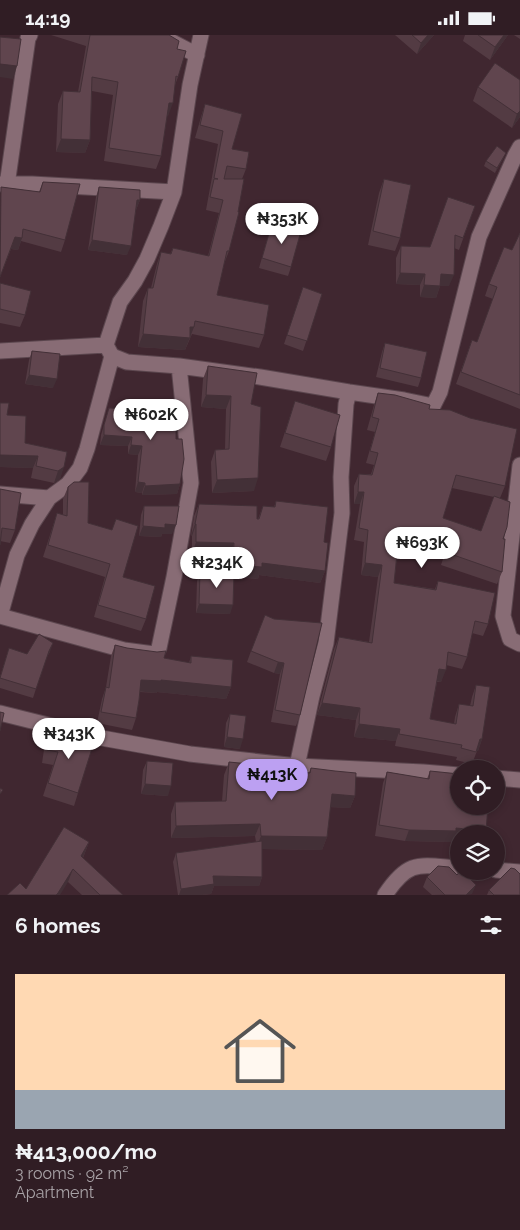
<!DOCTYPE html>
<meta charset="utf-8">
<style>
:root{--surface:#301d24;--page:#3c2a31;--text:#f1f3f6;--muted:#a8a2a6;--line:#4b3b41;--accent:#bca0f2}
body{margin:0;font-family:Raleway,sans-serif;background:var(--page);color:var(--text);height:100vh;display:flex;flex-direction:column;font-size:19px;white-space:nowrap}
*{box-sizing:border-box;margin:0}
p{font-size:16px;color:var(--muted)}
.icon{flex:none;width:28px;height:28px;fill:none;stroke:currentColor;stroke-width:2;stroke-linecap:round;stroke-linejoin:round}
.map{position:relative;height:860px;overflow:hidden}
.details{display:flex;flex-direction:column;background:var(--surface);flex:1}
.details>*{flex:none}
.fabs{position:absolute;left:450px;top:725px;display:grid;gap:10px}
.fabs a{display:grid;place-items:center;width:55px;height:55px;border-radius:50%;background:var(--surface);box-shadow:0 2px 8px #0003,0 0 0 1px var(--line);font-size:25px}
.price{position:absolute;translate:-50% -42px;padding:0 11px;border-radius:18px;background:#fff;color:#222;font-size:16px;line-height:32px;filter:drop-shadow(0 1px 2px #0008)}
.price::after{content:'';position:absolute;left:50%;top:30px;width:15px;height:11px;margin-left:-8px;background:inherit;clip-path:polygon(0 0,100% 0,50% 100%)}
.price.active{background:var(--accent);color:#111}
ul{padding:0;list-style:none}
li{display:grid;align-content:center;gap:10px;height:265px;padding:0 15px}
li span{display:grid;place-items:center;height:155px;border-radius:0px;color:#555}
li>.icon{margin-inline-start:auto}
span .icon{width:90px;height:90px;fill:#fffc;stroke-width:1}
li b{font-size:21px}
h2{display:flex;justify-content:space-between;align-items:center;height:60px;padding:0 15px;font-size:21px}
.status{display:flex;justify-content:space-between;align-items:center;height:35px;padding:0 25px;background:var(--surface);direction:ltr}
.status svg{height:14px;fill:currentColor}
.map>svg:first-child{display:block}
.lines{fill:none;stroke-linecap:round;stroke-linejoin:round}
.street-casing{stroke:#5b464e;stroke-width:17}
.street{stroke:#886c75;stroke-width:15}
.wall{fill:#533b43;fill-rule:evenodd}
.shaded-wall{fill:#433037}
.building{fill:#60454e;stroke:#433037}
</style>
<div class="status"><b>14:19</b><svg viewBox="0 0 49 12"><path d="M0 12V9h3v3zM5 12V6h3v6zM10 12V3h3v9zM15 12V0h3v12zM26 1h20v11H26zM47 4h2v5h-2z"/></svg></div>
<div class="map">
<svg width="520" height="860" viewBox="0 0 520 860">
<rect width="100%" height="100%" fill="#402730"/>
<g class="lines">
<!-- street casing -->
<g class="street-casing">
<path id="street" d="M159,0L197,20
M0,149H32L174,157
M7,150L28,3L30,0
M106,310L120,267L135,246L147,224L161,191L174,157L190,50L201,0
M0,316L106,310L112,321L127,327L179,331L260,342L349,357L404,365L433,371L440,357L479,202L515,121L520,112
M520,430L503,581L510,604L520,609
M0,459L49,463
M0,581L124,615L154,619L157,617L159,613L174,542L191,448L179,331
M0,581L17,520L32,489L49,463L68,449L80,433L87,414L112,321
M0,678L96,702L190,719L297,731L423,737L459,740
M297,731L312,661L326,608L342,478L341,442L346,369L349,357
M496,743L520,745
M496,835L520,837
M385,860C409,824 419,830 459,833"/>
</g>
<!-- street -->
<use href="#street" class="street"/>
</g>
<!-- wall -->
<path class="wall" d="M51,0H169L177,14L178,42L175,50L168,81H167L161,121L156,134L104,126L113,60L92,56L90,105L85,118L56,117L58,69L63,56L78,57L86,11Z
M395,0H434L417,19Z
M465,0H508L490,25L463,6Z
M514,0H520V4Z
M520,45V82L512,93L473,66L478,52Z
M205,69L242,79L232,114L246,134L242,144L229,216L224,229L217,260L264,300L259,313L192,299L185,315L138,312L143,266L148,253H151L157,229L161,217L170,219L173,213L208,221L219,178L206,175L218,109L195,103L201,82Z
M504,122L495,138L484,131L486,126Z
M384,144L400,203L395,216L368,210L379,158Z
M43,147L65,205L61,217L21,206L18,215L11,214L0,242L1,152L39,157Z
M99,152L140,165L136,175L127,220L88,215L96,162Z
M475,171L459,215L454,213L449,251H440L436,263L420,262V250L396,249V223L401,211L430,212Z
M272,188L291,232L288,241L259,233Z
M520,198V374L456,349L472,305L477,307L493,264L485,261L489,249L512,215Z
M0,248L25,280L20,292L0,288Z
M303,252L322,259L303,316L284,309Z
M385,308L421,343L418,352L376,342L382,317Z
M32,316L53,353L25,349L29,325Z
M208,331L251,369L254,456L212,458L211,427L215,415L225,414L226,374L201,372L203,344Z
M378,358L429,374L505,451L500,463L503,504L502,537L497,549L441,530L445,518L398,512L394,548L435,554L438,546L488,589L483,601L472,598L467,622L462,634L446,630L441,647H437L430,684L454,689L455,682L459,669L470,671L472,662L476,650L482,704L478,716H477L472,729L456,725L457,722L395,711L396,706L354,702L356,685L317,680L334,614L339,602L369,607L378,542L361,540L364,507L354,505L360,469H354V451L359,439H371L374,430L366,428L375,397L367,395L374,370ZM452,453L494,462L481,496L443,483Z
M295,366L331,412L326,426L280,412Z
M0,368L25,408L67,417L60,444L54,448L31,443L33,433L0,432Z
M143,371L176,404L180,449L177,459L142,460V458L135,457L138,420L128,419V411L100,410L101,400L109,373L142,375Z
M68,452L88,488L112,495L116,484L123,542L146,584L141,596L94,582L105,542L43,522L57,478L63,480V464Z
M0,454L15,495L10,508L0,506Z
M276,466L324,507L325,536L320,548L259,540L258,544L234,542L230,579L196,578L197,546L200,537L229,538L230,519H192V501H191L194,481L199,469L258,484L263,471L274,472Z
M144,471L172,499H162L161,502L139,501L141,480Z
M274,584L300,680L296,691L271,687L280,639L274,638L247,627L251,616Z
M115,610L164,623L189,628L191,621L231,652L226,664L157,657L156,658L140,657L136,683L132,695L97,688L102,664L106,652L111,621Z
M9,613L27,619L50,617L46,623L33,663L0,653V642Z
M230,679L240,714L224,712L226,688Z
M49,695L78,758L74,771L43,761L53,730L42,728L45,708Z
M147,726L168,761L141,759L143,735Z
M229,727L309,738L311,733L355,761L350,773L330,772L327,802L322,815L262,814V842L259,851H214L211,859L202,860H178L173,827L176,818L256,807L255,801L171,803V779L175,767L222,766L224,740Z
M430,736L459,799V805L453,804L452,807L405,806L375,801L383,748L387,737L427,744Z
M89,807L83,823L123,860H82L68,847L26,854Z
M427,842L472,859L432,860L423,852Z
M489,855L520,860H487Z"/>
<!-- shaded-wall -->
<path class="shaded-wall" d="M428,0H434L417,19L421,8Z
M504,0H508L490,25L495,12Z
M0,29L17,31L13,44L0,42Z
M169,68H173L168,81H164Z
M520,76V82L512,93L517,79Z
M61,104L90,105L85,118L56,117Z
M506,118L504,122L495,138L497,133Z
M137,165H140L136,175H134Z
M15,202L22,203L18,215L11,214Z
M92,205L131,211L127,220L88,215Z
M400,238L425,239L420,250L396,249Z
M441,239L454,240L449,251H437Z
M424,250L440,251L436,263L420,262Z
M190,292H194L185,315L138,312L143,299Z
M29,340L57,344L53,353L25,349Z
M206,360L231,361L226,374L201,372Z
M104,400L132,402L128,411L100,410Z
M131,410L142,411L138,420L128,419Z
M0,420L38,421L33,433L0,432Z
M64,432L60,444L54,448L58,436Z
M258,443L254,456L212,458L217,445Z
M138,447L145,448L142,458L135,457Z
M180,449L177,459L142,460L145,451Z
M358,457H364L360,469H354Z
M165,489L176,490L172,499H162L161,502L139,501L143,491Z
M195,489H196L192,501H191Z
M399,499L449,506L445,518L395,512Z
M196,507L234,508L230,519H192Z
M262,528L325,536L320,548L259,540L258,544L228,541L233,530Z
M365,528L382,530L378,542L361,540Z
M199,569L233,570L230,579L196,578Z
M53,608L50,617L45,625L49,616Z
M278,627L284,628L280,639L274,638Z
M439,634L446,635L441,647L435,646Z
M141,645H161L231,652L226,664L157,657L156,658L136,656Z
M322,668L360,673L356,685L317,680Z
M359,689L400,694L396,706L354,702Z
M227,702L243,704L240,714L224,712Z
M480,704H482L478,716H476Z
M145,749L171,751L168,761L141,759Z
M332,759L355,761L350,773L327,772Z
M260,789L255,801L171,803L176,791Z
M456,793L486,796L485,799H459V805L453,804L452,807L405,806L409,795Z
M261,801L327,802L322,815L256,814Z
M89,807L84,820L76,834L81,821Z
M73,834L68,847L60,860H56Z
M213,841L262,842L259,851H214L211,859L202,860H179L181,854Z
M476,850L472,859L466,860Z"/>
<!-- building -->
<path class="building" d="M90,0H169L179,6L177,14L186,16L178,42L176,41L173,68H169L161,121L109,113L118,47L92,42L90,105L61,104L63,56L80,57Z
M412,0H428L421,8Z
M478,0H504L495,12Z
M0,2L21,4L17,31L0,29Z
M495,28L520,45V76L517,79L478,52Z
M205,69L242,79L232,114L249,117L246,134L227,131L224,144H244L238,177H239L229,216H227L217,260L269,270L264,300L195,286L194,292H190V303L143,299L148,253H153L161,217L171,219L173,213L209,221L223,165L210,162L214,144H218L214,143L223,96L200,90Z
M497,111L506,118L497,133L486,126Z
M384,144L411,150L400,203L373,196Z
M43,147L80,149L65,205L23,194L22,203L15,202L0,242L1,152L40,157Z
M99,152L140,155V165H137L131,211L92,205Z
M448,162L475,171L463,203L455,200L454,240L441,239L440,251L424,250L425,239L400,238L401,211L430,212Z
M272,188L301,196L291,232L262,223Z
M520,198V360L461,337L472,305L477,307L497,252L489,249L504,212L512,215Z
M0,248L31,256L25,280L0,274Z
M303,252L322,259L307,306L287,300Z
M385,308L427,317L421,343L380,333Z
M32,316L60,319L57,344L29,340Z
M208,331L257,338L251,369L261,372L258,443L217,445L215,415L229,414L231,361L206,360Z
M378,358L395,360L430,370L429,374L450,375L470,383L517,394L505,451L456,440L443,483L481,496L494,461L510,467L507,492L503,504H505L502,537L445,517L449,506L399,499L394,548L436,555L438,546L495,558L488,589L475,586L467,622L448,617L446,635L439,634L430,684L456,689L459,669L473,671L476,650L490,652L482,704H480L476,717L461,713L462,710L399,699L400,694L359,689L360,673L322,668L339,602L372,608L382,530L365,528L368,495L359,493L364,457H358L359,439L372,440L378,418L370,416L379,384L372,382Z
M295,366L340,380L331,412L285,398Z
M0,368H9L7,380L26,381L25,408L67,417L64,432L58,436L36,431L38,421L0,420Z
M143,371H176V404H182L184,424L180,449L145,451V448L138,447L142,411L131,410L132,402L104,400V390L109,373L143,375Z
M74,447H89L88,488L112,495L116,484L138,491L123,542L155,551L146,584L98,570L110,529L48,510L57,478L67,481L68,452Z
M0,454L21,458L15,495L2,493L0,510Z
M276,466L328,472L324,507L328,508L325,536L262,528V532L233,530L234,508L196,507V489H195L199,469L257,471V484H259L263,471L275,472Z
M144,471H179L176,490L165,489V493L143,491Z
M200,537L234,538L233,570L199,569Z
M265,580L274,584L322,588L300,680L275,675L284,628L278,627L251,616Z
M39,599L53,608L49,616L36,654L0,643L9,613L27,619Z
M115,610L127,613L157,617L166,616L164,623L191,628V621L233,625L231,652L161,645V646L141,645L139,665L136,683L101,677L106,652L109,653Z
M0,677L4,678L0,696Z
M230,679L246,681L243,704L227,702Z
M49,695L60,697L94,707L78,758L48,748L58,717L47,715Z
M147,726L173,728L171,751L145,749Z
M229,727L249,729V730L310,738L311,733L335,736L356,738L355,761L332,759L327,802L261,801L260,789L176,791L175,767L226,766Z
M430,736L459,739V771H488L486,796L456,793V796L409,795L379,790L387,737L429,744Z
M0,753L3,755L0,759Z
M64,792L89,807L81,821L123,860H100L73,834L58,858L56,860H7L20,848L26,854Z
M262,806V842L213,841L214,849L181,854L176,818Z
M438,831L449,832L457,840L460,836H462L476,850L466,860H445L427,842Z
M511,833L515,834L520,839V860H494L489,855Z"/>
</svg>
<div class="fabs">
<a><svg class="icon" aria-label="locate" viewBox="0 0 24 24"><circle cx="12" cy="12" r="6"/><path d="M12 2v4M12 18v4M2 12h4M18 12h4"/></svg></a>
<a><svg class="icon" aria-label="layers" viewBox="0 0 24 24"><path d="M12 4l9 5-9 5-9-5zM3 14l9 5 9-5"/></svg></a>
</div>
<b class="price" style="left:282px;top:210px">₦353K</b>
<b class="price" style="left:151px;top:406px">₦602K</b>
<b class="price" style="left:422px;top:534px">₦693K</b>
<b class="price" style="left:217px;top:554px">₦234K</b>
<b class="price" style="left:69px;top:725px">₦343K</b>
<b class="price active" style="left:272px;top:766px">₦413K</b>
</div>
<section class="details">
<h2>6 homes<svg class="icon" aria-label="filters" viewBox="0 0 24 24"><path d="M4 7h16M4 17h16"/><circle cx="9" cy="7" r="2"/><circle cx="15" cy="17" r="2"/></svg></h2>
<ul>
<li><span style="background:linear-gradient(#ffd9b3 75%,#9aa5b1 0)"><svg class="icon" aria-label="home" viewBox="0 0 24 24"><path d="M3 11l9-7 9 7M6 9v11h12V9"/></svg></span><div><b>₦413,000/mo</b><p>3 rooms · 92 m²</p><p>Apartment</p></div></li>
</ul>
</section>
